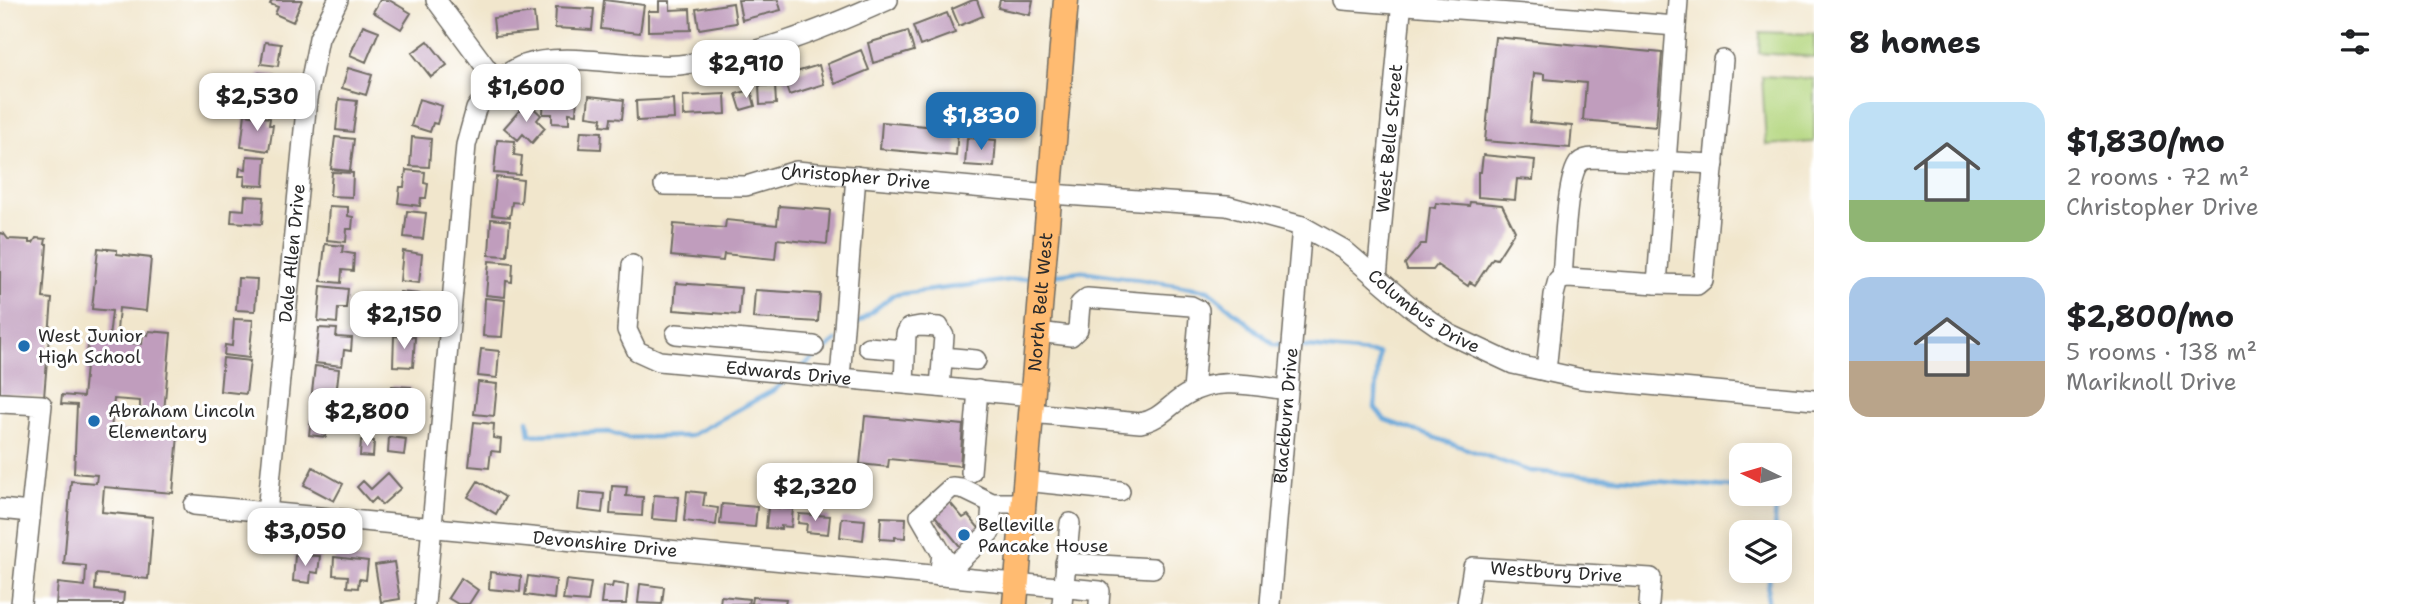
<!DOCTYPE html>
<meta charset="utf-8">
<style>
:root{--surface:#fff;--page:#f6f6f6;--text:#202124;--muted:#757577;--accent:#1f6fb2}
body{margin:0;font-family:"Shantell Sans",sans-serif;background:var(--page);color:var(--text);height:100vh;display:flex;flex-direction:column;font-size:26px;white-space:nowrap}
*{box-sizing:border-box;margin:0}
p{font-size:23px;color:var(--muted)}
.icon{flex:none;width:38px;height:38px;fill:none;stroke:currentColor;stroke-width:2;stroke-linecap:round;stroke-linejoin:round}
.map{position:relative;flex:1;overflow:hidden}
.panel{display:flex;flex-direction:column;background:var(--surface);width:595px}
.panel>*{flex:none}
.needle{width:46px;rotate:275deg}
.fabs{position:absolute;left:1729px;top:443px;display:grid;gap:14px}
.fabs a{display:grid;place-items:center;width:63px;height:63px;border-radius:14px;background:var(--surface);box-shadow:0 4px 18px #0003;font-size:35px}
.price{position:absolute;translate:-50% -60px;padding:0 16px;border-radius:14px;background:#fff;color:#222;font-size:23px;line-height:46px;filter:drop-shadow(0 2px 4px #0008)}
.price::after{content:'';position:absolute;left:50%;top:42px;width:21px;height:16px;margin-left:-10px;background:inherit;clip-path:polygon(0 0,100% 0,50% 100%)}
.price.active{background:var(--accent);color:#fff}
ul{padding:0;list-style:none}
li{display:flex;align-items:center;gap:21px;height:175px;padding:0 35px}
li span{display:grid;place-items:center;flex:none;width:196px;height:140px;border-radius:21px;color:#555}
li>.icon{margin-inline-start:auto}
span .icon{width:84px;height:84px;fill:#fffc;stroke-width:1}
li b{font-size:30px}
h2{display:flex;justify-content:space-between;align-items:center;height:84px;padding:0 35px;font-size:30px}
main{display:flex;flex:1;min-height:0}
.map>svg:first-child{display:block}
.green{fill:#b2d57d;stroke:#6e8054;stroke-width:2}
.lines{fill:none;stroke-linecap:round;stroke-linejoin:round}
.stream{stroke:#65a5d8;stroke-width:4.5}
.building{fill:#c09dbd}
.minor-casing{stroke:#706c63;stroke-width:22}
.major-casing{stroke:#706c63;stroke-width:27}
.minor{stroke:#fff;stroke-width:19}
.major{stroke:#ffbb71;stroke-width:24}
.poi-dot{fill:#1f6fb2;stroke:#fff;stroke-width:2.5}
.labels{text-anchor:middle;stroke-width:6;stroke-linejoin:round;paint-order:stroke}
.street-label{font-size:18px;fill:#2b2b2b;stroke:#fff}
.poi-label{font-size:18px;fill:#2b2b2b;stroke:#fff;text-anchor:start}
</style>
<main>
<div class="map">
<svg width="1814" height="604" viewBox="0 0 1814 604">
<rect width="100%" height="100%" fill="#fff"/>
<filter id="ink" filterUnits="userSpaceOnUse"><feTurbulence type="fractalNoise" baseFrequency=".0143" numOctaves="2"/><feDisplacementMap in="SourceGraphic" scale="14" xChannelSelector="R" yChannelSelector="G"/><feConvolveMatrix kernelMatrix="1 2 1 2 8 2 1 2 1" color-interpolation-filters="sRGB"/></filter>
<filter id="wash" filterUnits="userSpaceOnUse"><feTurbulence type="fractalNoise" baseFrequency=".00686" numOctaves="4" result="noise"/><feDisplacementMap in="SourceGraphic" scale="28" xChannelSelector="R" yChannelSelector="G"/><feGaussianBlur stdDeviation="1.57" result="paint"/><feColorMatrix in="noise" values="0 0 0 0 0 0 0 0 0 0 0 0 0 0 0 0 0 1.4 0 .05"/><feComposite in="paint" operator="in"/></filter>
<g filter="url(#wash)">
<rect width="100%" height="100%" fill="#f1e6cc"/>
<!-- green -->
<path class="green" d="M1760,32L1814,34V57L1759,53Z
M1762,76L1814,79V142L1766,145Z"/>
<g class="lines">
<!-- stream -->
<path class="stream" d="M1052,275L1081,271L1208,290L1273,344L1285,345
M853,327L893,295L1033,277
M1297,346L1379,354L1375,408L1385,420L1529,471L1741,488
M801,368L836,341
M528,420L530,435L609,432L627,438L690,436L774,390L786,380
M1772,494L1777,495L1774,532
M1767,604L1770,570"/>
</g>
<g id="blocks">
<!-- building -->
<path class="building" d="M272,0H302L293,22L275,14L278,7L270,4Z
M380,0H389L411,13L401,29L373,12Z
M604,0L644,5L640,33L601,29Z
M738,0H778L781,10L742,20Z
M973,0H977L983,16L959,26L952,9Z
M1000,0H1033L1030,15L998,8Z
M659,1H670V10L690,9L691,30L648,31V11H659Z
M733,3L736,23L699,29L696,9Z
M556,7L594,9L592,30L555,28Z
M534,13L536,32L495,36L493,18Z
M947,13L955,33L920,46L913,26Z
M363,25L379,31L366,62L350,55Z
M908,31L914,51L873,63L868,43Z
M1495,37L1662,53L1656,127L1583,120L1586,83L1544,79V74L1534,73L1530,122L1572,126L1570,148L1485,141Z
M428,41L447,65L431,77L412,53Z
M265,42L281,44L278,66L261,64Z
M861,50L869,70L835,84L827,64Z
M819,65L824,84L789,95L783,76Z
M348,68L372,75L366,95L342,88Z
M259,73L276,75L272,102L256,100Z
M775,85L776,104L760,105L759,86Z
M751,90L755,106L741,110L736,94Z
M544,94L577,96L576,114L569,113V124L552,123V114H543Z
M725,94L726,114L684,116L683,96Z
M974,94L999,96L997,124L972,122Z
M589,96L624,100L622,119L611,118L610,126L601,125L602,118L587,116Z
M339,99L357,101L353,132L336,130Z
M419,99L442,106L437,124L433,123L430,132L411,126Z
M673,99L674,119L637,121L636,101Z
M527,102L541,115L537,120L545,128L532,143L523,134L518,140L504,128Z
M245,114L270,118L269,125H273L269,151L241,147Z
M882,122L958,129L956,156L880,149Z
M581,131L602,132L601,149L579,148Z
M335,137L354,139L350,171L331,169Z
M412,137L431,139L429,167L410,166Z
M967,138L996,140L994,167L965,165Z
M497,140L515,141L514,155L522,156L520,175L494,173Z
M1483,155L1535,160L1533,180L1517,179L1515,200L1478,197V172H1481Z
M247,156L266,157L264,186L244,185L245,176H239L240,168L246,169Z
M406,170L425,172L424,183L428,184L426,198H421L420,206L398,203L400,187H404Z
M332,172L353,173L352,197L330,196Z
M496,177L523,180L521,203L512,202L510,217L492,215Z
M245,196L264,197L262,224L231,222L232,209L244,210Z
M1470,202L1502,205L1515,231L1497,259L1493,258L1475,285L1470,282L1468,286L1437,265L1433,270H1407L1405,264L1421,244H1426L1430,207L1435,208L1436,203L1469,206Z
M329,206L348,207V216L353,217L352,229H347L346,242L327,240Z
M779,206L830,210L827,244L777,239L775,259L724,254L723,261L671,256L674,224L725,228L726,220L777,225Z
M407,211L426,213L423,239L404,237Z
M491,219L510,221L507,256L489,255Z
M0,233L4,234L8,239L29,240V243H33L36,238L46,239L45,244H47L43,298L52,299L44,397L0,393Z
M325,244L343,246L342,252L354,254L353,271L342,270L341,283L321,281Z
M98,248L117,250V254L151,258L146,311L119,308L116,342L142,344L143,334L148,335L149,331L171,333L164,412L140,410V401L114,399L111,430L178,435L173,493L104,487L102,512L153,517L148,579L96,574L95,590L124,593L123,604H56L58,583L85,586L86,566L64,564L71,481L96,483L97,475L74,473L77,405L61,404L62,395L83,397L89,336L109,338L112,311L92,309Z
M403,251L422,254L419,283L400,281Z
M489,261L513,263L512,282L506,281L505,297L486,295Z
M238,278L257,279L255,311L236,310Z
M676,283L741,288L739,315L674,310Z
M321,286L348,289L346,308H338L337,323L318,321Z
M755,290L820,294L818,322L753,318Z
M400,292L419,294L417,319L398,317Z
M485,298L505,300L502,337L483,336Z
M234,319L253,320L249,358L224,355L225,345L232,346Z
M319,328L337,329L336,337L352,338L351,351L344,350L342,366L315,363Z
M394,336L415,337L413,367L393,366Z
M481,349L499,351L497,378L478,376Z
M223,358L250,361L246,394L220,391Z
M315,366L339,369L335,404L311,401Z
M478,382L497,384L494,416L474,414Z
M392,386L411,387L409,411L390,410Z
M312,411L334,413L332,427L327,426L326,437L309,435Z
M865,416L963,425L960,466L889,459L888,467L860,464Z
M474,422L494,424L493,438L501,439L500,452L491,451L489,468L469,466Z
M389,437L406,439L404,455L388,453Z
M361,440L374,441L373,457L360,456Z
M313,467L343,484L334,501L304,485Z
M388,473L401,488L382,505L376,498L371,503L357,487L363,481L371,489Z
M478,481L505,497L496,514L468,497Z
M612,486L627,487L626,496L643,497L642,516L610,514Z
M687,491L705,493L703,506L718,508L716,525L684,521Z
M580,492L604,494L602,513L578,510Z
M654,495L679,497L677,521L652,519Z
M946,498L963,518L968,515L983,533L963,550L931,511Z
M722,504L757,507L755,527L720,524Z
M768,507L793,509L791,527L781,526V529L766,528Z
M799,514L830,516L828,534L806,532L807,524L798,523Z
M881,517L906,518L905,538L895,537V540L880,539Z
M842,518L865,520L863,540L840,537Z
M295,555L320,556L318,573L311,572L310,583L293,581Z
M334,557L368,561L366,580L359,579L358,588L347,587L348,576L333,575Z
M394,562L400,599L381,602L375,565Z
M490,572L521,576L520,592L489,589Z
M528,576L556,580L554,599L525,595Z
M461,578L478,590L469,604H458L448,598Z
M566,580L591,583L588,602L563,600Z
M613,583L628,585L626,604H601L603,586L612,587Z
M640,584L664,587L662,604L638,603Z
M721,596L749,599L748,604H720Z
M752,597L786,599L785,604H751Z"/>
</g>
</g>
<g filter="url(#ink)">
<use href="#blocks" fill-opacity="0" stroke="#706c63" stroke-width="2"/>
<g class="lines">
<!-- minor casing -->
<g class="minor-casing">
<g id="minor">
<path d="M1344,0L1676,26"/>
<path d="M496,81C504,76 514,68 524,65C565,50 634,69 679,65C755,57 819,31 888,0"/>
<path id="s1" d="M664,185L746,186L796,171L1050,194L1227,206L1302,226L1343,249L1412,308L1449,334L1513,364L1582,379L1814,400"/>
<path id="s2" d="M632,265L627,330L637,351L659,361L1032,396"/>
<path id="s3" d="M1377,278L1402,0"/>
<path d="M1562,278C1564,256 1566,177 1579,163C1583,159 1588,158 1594,158L1714,164"/>
<path d="M1657,284L1697,285L1703,280L1723,60"/>
<path d="M1038,332L1071,336L1078,329L1080,304L1087,298L1191,306L1199,310V318L1193,391"/>
<path d="M676,334L814,346"/>
<path d="M868,347L905,350"/>
<path d="M942,357L976,360"/>
<path d="M1546,371L1554,295L1558,280L1568,278L1657,284L1678,0"/>
<path d="M838,377L841,366L856,176"/>
<path d="M904,383L906,334L909,328L920,326L939,327L944,336L940,387"/>
<path d="M0,403L42,405L21,604"/>
<path d="M1031,413L1140,423C1160,420 1169,405 1186,395C1216,376 1255,386 1288,390"/>
<path d="M971,472L978,390"/>
<path d="M1025,481L1120,491"/>
<path id="s4" d="M194,505L1100,591L1099,604"/>
<path d="M0,509L30,512"/>
<path id="s5" d="M267,513L307,99L319,38L338,0"/>
<path d="M942,554L949,564H956L990,532L992,503"/>
<path d="M1065,563L1153,568"/>
<path d="M939,576L942,554L920,516L952,487L961,488L992,503H1023"/>
<path d="M425,604L466,145L476,109L496,81L436,0"/>
<path d="M1062,604L1070,523"/>
<path id="s6" d="M1270,604L1302,226"/>
<path id="s7" d="M1467,604L1473,567L1651,578L1649,604"/>
</g>
</g>
<!-- major casing -->
<g class="major-casing">
<g id="major">
<path id="s8" d="M1015,604L1066,0"/>
</g>
</g>
<!-- minor -->
<use href="#minor" class="minor"/>
<!-- major -->
<use href="#major" class="major"/>
</g>
</g>
<!-- markers -->
<g class="poi-dot">
<circle cx="24" cy="346" r="7"/>
<circle cx="94" cy="421" r="7"/>
<circle cx="964" cy="535" r="7"/>
</g>
<g class="labels">
<!-- street labels -->
<g class="street-label">
<text dy="6" stroke="none"><textPath href="#s3" startOffset="140">West Belle Street</textPath></text>
<text dy="6" stroke="none"><textPath href="#s1" startOffset="194">Christopher Drive</textPath></text>
<text dy="6" stroke="none"><textPath href="#s5" startOffset="261">Dale Allen Drive</textPath></text>
<text dy="6" stroke="none"><textPath href="#s8" startOffset="303">North Belt West</textPath></text>
<text dy="6" stroke="none"><textPath href="#s1" startOffset="794">Columbus Drive</textPath></text>
<text dy="6" stroke="none"><textPath href="#s2" startOffset="243">Edwards Drive</textPath></text>
<text dy="6" stroke="none"><textPath href="#s6" startOffset="189">Blackburn Drive</textPath></text>
<text dy="6" stroke="none"><textPath href="#s4" startOffset="413">Devonshire Drive</textPath></text>
<text dy="6" stroke="none"><textPath href="#s7" startOffset="121">Westbury Drive</textPath></text>
</g>
<!-- poi labels -->
<g class="poi-label">
<text x="38" y="342">West Junior<tspan x="38" dy="21">High School</tspan></text>
<text x="108" y="417">Abraham Lincoln<tspan x="108" dy="21">Elementary</tspan></text>
<text x="978" y="531">Belleville<tspan x="978" dy="21">Pancake House</tspan></text>
</g>
</g>
</svg>
<div class="fabs">
<a><svg class="needle" viewBox="-14 -14 28 28"><path d="M0-13l5 13h-10z" fill="#e53935"/><path d="M0 13l5-13h-10z" fill="#757577"/></svg></a>
<a><svg class="icon" aria-label="layers" viewBox="0 0 24 24"><path d="M12 4l9 5-9 5-9-5zM3 14l9 5 9-5"/></svg></a>
</div>
<b class="price" style="left:746px;top:100px">$2,910</b>
<b class="price" style="left:526px;top:124px">$1,600</b>
<b class="price" style="left:257px;top:133px">$2,530</b>
<b class="price active" style="left:981px;top:152px">$1,830</b>
<b class="price" style="left:404px;top:351px">$2,150</b>
<b class="price" style="left:367px;top:448px">$2,800</b>
<b class="price" style="left:815px;top:523px">$2,320</b>
<b class="price" style="left:305px;top:568px">$3,050</b>
</div>
<section class="panel">
<h2>8 homes<svg class="icon" aria-label="filters" viewBox="0 0 24 24"><path d="M4 7h16M4 17h16"/><circle cx="9" cy="7" r="2"/><circle cx="15" cy="17" r="2"/></svg></h2>
<ul>
<li><span style="background:linear-gradient(#bfe0f5 70%,#8fb573 0)"><svg class="icon" aria-label="home" viewBox="0 0 24 24"><path d="M3 11l9-7 9 7M6 9v11h12V9"/></svg></span><div><b>$1,830/mo</b><p>2 rooms · 72 m²</p><p>Christopher Drive</p></div></li>
<li><span style="background:linear-gradient(#a9c7e8 60%,#b9a48a 0)"><svg class="icon" aria-label="home" viewBox="0 0 24 24"><path d="M3 11l9-7 9 7M6 9v11h12V9"/></svg></span><div><b>$2,800/mo</b><p>5 rooms · 138 m²</p><p>Mariknoll Drive</p></div></li>
</ul>
</section>
</main>
